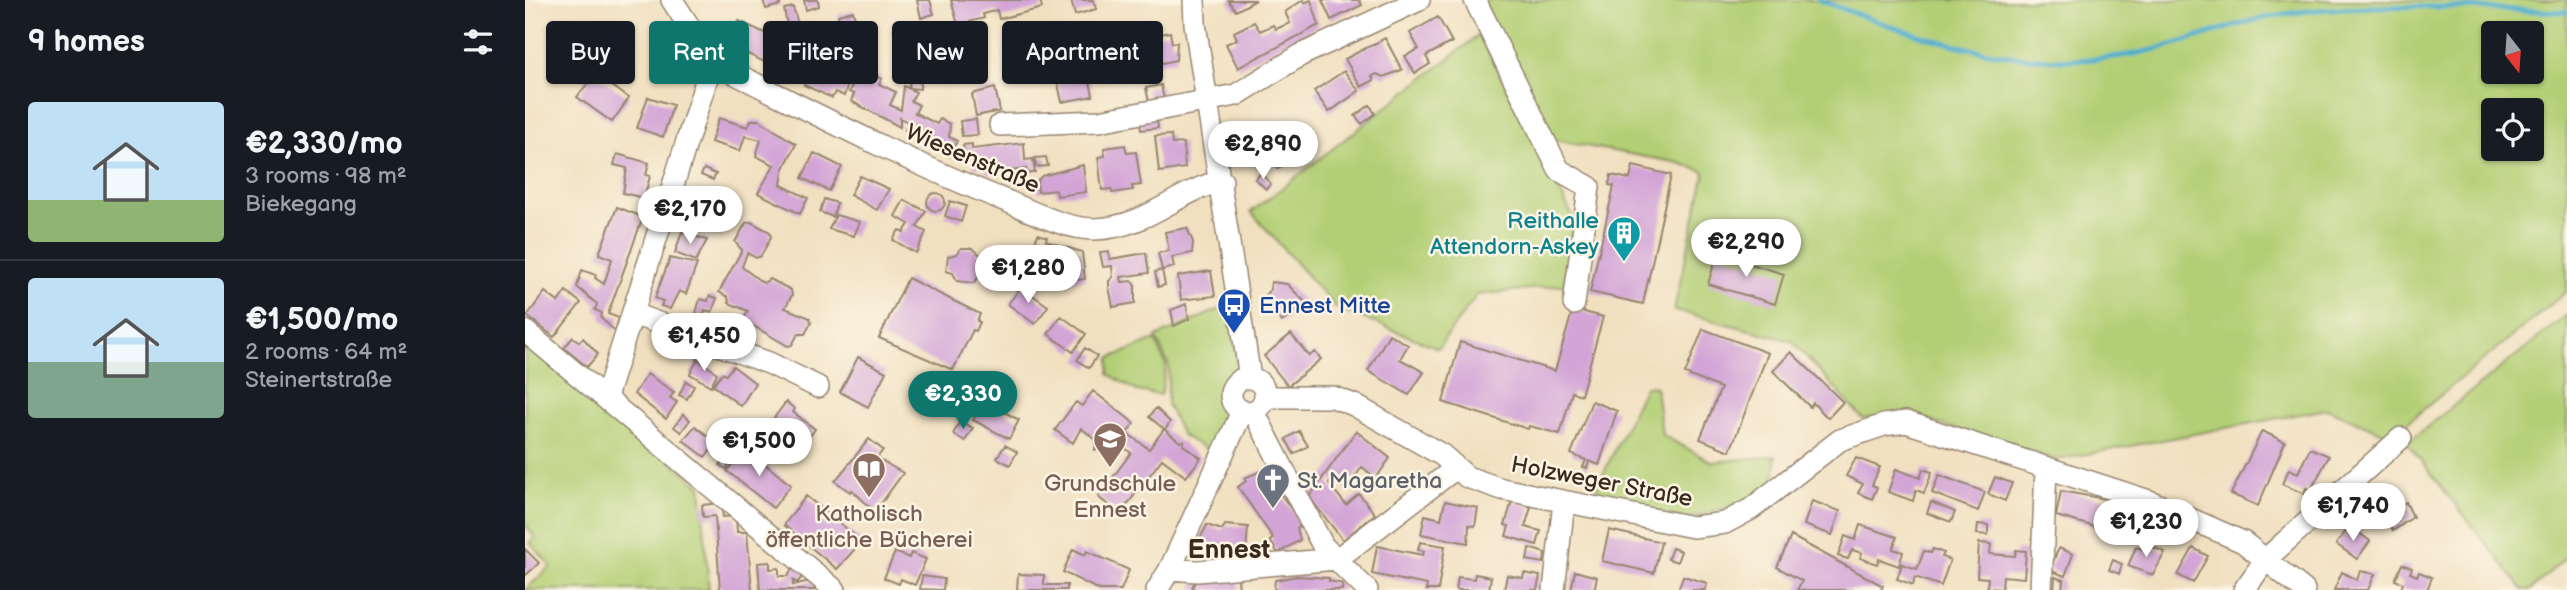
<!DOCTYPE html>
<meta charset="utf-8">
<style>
:root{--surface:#171b24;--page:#242831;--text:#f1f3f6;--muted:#9ea1a6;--line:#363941;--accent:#0f766e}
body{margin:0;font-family:"Balsamiq Sans",sans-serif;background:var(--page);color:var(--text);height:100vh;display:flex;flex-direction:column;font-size:26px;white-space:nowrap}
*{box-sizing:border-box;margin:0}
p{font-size:23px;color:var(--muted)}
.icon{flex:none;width:38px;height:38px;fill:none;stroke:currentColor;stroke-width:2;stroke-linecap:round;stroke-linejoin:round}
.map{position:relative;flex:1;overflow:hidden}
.sheet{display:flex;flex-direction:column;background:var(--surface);width:525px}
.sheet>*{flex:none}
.top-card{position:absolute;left:21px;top:21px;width:665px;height:63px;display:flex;gap:14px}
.needle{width:46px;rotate:163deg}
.tools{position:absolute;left:1956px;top:21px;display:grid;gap:14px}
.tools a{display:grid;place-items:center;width:63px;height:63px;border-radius:7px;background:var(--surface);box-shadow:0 2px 5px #0004;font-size:35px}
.price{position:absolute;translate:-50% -60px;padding:0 16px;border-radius:24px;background:#fff;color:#222;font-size:23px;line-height:46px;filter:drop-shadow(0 2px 4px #0008)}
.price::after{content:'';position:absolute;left:50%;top:42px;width:21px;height:16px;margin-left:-10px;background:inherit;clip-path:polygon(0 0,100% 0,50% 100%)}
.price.active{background:var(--accent);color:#fff}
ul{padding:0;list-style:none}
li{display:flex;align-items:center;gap:21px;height:175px;padding:0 28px}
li+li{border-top:2px solid var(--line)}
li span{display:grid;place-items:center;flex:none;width:196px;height:140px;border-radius:7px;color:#555}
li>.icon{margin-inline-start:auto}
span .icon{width:84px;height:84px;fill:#fffc;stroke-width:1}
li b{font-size:30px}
h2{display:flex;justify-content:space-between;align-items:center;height:84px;padding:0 28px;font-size:30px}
.chip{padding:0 24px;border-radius:7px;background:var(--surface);box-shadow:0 2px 5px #0004;font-size:24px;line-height:63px}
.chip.active{background:var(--accent);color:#fff}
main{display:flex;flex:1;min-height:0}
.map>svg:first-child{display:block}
.green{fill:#b2cf75;stroke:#767c4a;stroke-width:2;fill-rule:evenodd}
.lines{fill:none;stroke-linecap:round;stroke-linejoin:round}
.stream{stroke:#4eadcd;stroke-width:5}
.building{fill:#d3a5d7}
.minor-casing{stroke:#96856f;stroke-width:24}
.minor{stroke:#fff;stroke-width:21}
.labels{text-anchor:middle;stroke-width:5;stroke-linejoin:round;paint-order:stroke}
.street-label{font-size:23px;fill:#3b2a1e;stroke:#fcf5e5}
.culture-label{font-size:23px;fill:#0d838f;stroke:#fcf5e5;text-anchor:end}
.transit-label{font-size:23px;fill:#164399;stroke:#fcf5e5;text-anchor:start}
.worship-label{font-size:23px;fill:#5b616d;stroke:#fcf5e5;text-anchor:start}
.education-label{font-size:23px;fill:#785e54;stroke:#fcf5e5}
.quarter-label{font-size:26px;font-weight:bold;fill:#3b2a1e;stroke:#fcf5e5}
</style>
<main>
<section class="sheet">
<h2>9 homes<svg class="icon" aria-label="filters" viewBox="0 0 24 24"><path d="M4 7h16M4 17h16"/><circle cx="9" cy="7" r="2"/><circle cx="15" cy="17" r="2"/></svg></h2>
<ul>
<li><span style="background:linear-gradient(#bfe0f5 70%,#8fb573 0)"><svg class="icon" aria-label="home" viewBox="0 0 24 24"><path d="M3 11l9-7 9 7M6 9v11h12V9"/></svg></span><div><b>€2,330/mo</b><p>3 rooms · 98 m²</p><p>Biekegang</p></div></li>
<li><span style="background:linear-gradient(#bfe0f5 60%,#7fa58c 0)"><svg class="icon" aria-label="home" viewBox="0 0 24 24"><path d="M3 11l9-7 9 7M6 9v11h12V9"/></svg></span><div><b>€1,500/mo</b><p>2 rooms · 64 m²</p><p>Steinertstraße</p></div></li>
</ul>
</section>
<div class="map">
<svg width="2042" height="590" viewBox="0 0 2042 590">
<rect width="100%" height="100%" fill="#fcf5e5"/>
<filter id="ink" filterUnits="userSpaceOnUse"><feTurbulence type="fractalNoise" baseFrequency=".0143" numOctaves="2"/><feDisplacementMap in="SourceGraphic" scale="14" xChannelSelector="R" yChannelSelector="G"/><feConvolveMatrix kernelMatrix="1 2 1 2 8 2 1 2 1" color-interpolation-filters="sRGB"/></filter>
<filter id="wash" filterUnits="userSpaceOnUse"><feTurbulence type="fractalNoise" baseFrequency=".00686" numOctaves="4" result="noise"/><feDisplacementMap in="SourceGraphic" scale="28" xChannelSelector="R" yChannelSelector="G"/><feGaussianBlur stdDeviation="1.57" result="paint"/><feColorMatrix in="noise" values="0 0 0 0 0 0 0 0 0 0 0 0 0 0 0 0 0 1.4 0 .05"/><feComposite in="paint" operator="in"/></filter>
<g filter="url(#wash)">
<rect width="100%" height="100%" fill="#f1e0c0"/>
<!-- green -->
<path class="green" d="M957,0H2042V291L1866,436L1802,409L1531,460L1382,414L1338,419L1267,341L1149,310L1180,172L1154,163L1023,139ZM1969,33H2007V72H1969ZM1969,110H2007V149H1969Z
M954,35L1050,221L1039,285L952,295L913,348L810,307L726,212Z
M704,305L714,365C687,397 706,393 703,423C701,434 697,446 694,457L657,435L642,404L644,366L631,337Z
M2042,315V556L2006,590H1998L1882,443Z
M630,340L641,365L636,395L612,391L584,374L585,358Z
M0,342L176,486L184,590H0L26,566L5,543L10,538L0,524Z
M1120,386L1131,387L1137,435L1187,462L1251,456L1249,484L1218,503L1161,519L1067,498Z"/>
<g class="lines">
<!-- stream -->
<path class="stream" d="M1294,0C1400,40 1508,78 1623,51C1671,40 1719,19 1767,13C1858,1 1951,9 2042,12"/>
</g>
<g id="blocks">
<!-- building -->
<path class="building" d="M238,0H254L255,5L241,9Z
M279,0H293L294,6L281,10Z
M392,0H405L409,14L396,18Z
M426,0H515L517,8L474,19L472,10L458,14L459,18L433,25Z
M546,0H568L571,9L550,15Z
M703,0H731L711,11Z
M778,0L779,3L786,0L794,25L713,68L701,44L712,39L709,32L729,22L735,31L748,25L751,29L765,23L760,12Z
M797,0H834L837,5L806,20Z
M268,7L274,27L262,25L259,9Z
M328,11L332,26L316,30L313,15Z
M913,17L927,42L901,56L905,64L890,73L880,56L894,49L885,33Z
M214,21L261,43L250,67L202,44Z
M381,25L384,35L372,39L369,29Z
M59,27L75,38L62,57L45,46Z
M645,32L647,43L652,42L651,60L593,73L583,45Z
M860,38L877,70L858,77L852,74L847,76L849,80L836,87L820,59Z
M564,58L566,71L563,72L568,96L537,102L529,66Z
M65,64L73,70L70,74L104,98L87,122L52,97L63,83L55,78Z
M289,64L317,78L320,69L327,73L319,96L310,92L307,98L279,85Z
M340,71L357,79L354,84L371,92L365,105L376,110L379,86L391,92L386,101L394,105L390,113L412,124L415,119L425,124L424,137L432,141L424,156L380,130L384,123L375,118V127L326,101L329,94L324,92L333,73L338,75Z
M819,71L834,91L804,112L789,91Z
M385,74L396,75L395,89L384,88Z
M636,85L639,99L624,102L621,88Z
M470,88L475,111L451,116L447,94Z
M123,97L148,105L138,137L112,128Z
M845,105L850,114L837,124L830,116Z
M631,113L633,128L616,130L614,116Z
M194,118L223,127L226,120H234L271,144L258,170L256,185L283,198L275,214L233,193L249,165L231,156L236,140L220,136L215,151L186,142Z
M451,119L453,135L437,136L435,121Z
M761,131L777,148L753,169L741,148Z
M646,135L647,144L658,143L660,168L634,172L630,136Z
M499,143L500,160L508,159L510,172L502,174L501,169L461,174L460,167L449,168L448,157L440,158L438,145L447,144V149Z
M600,145L602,153L611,152L616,185L607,186L608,190L587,193L586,189L577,190L573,157L580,156L579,148Z
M289,153L317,167L304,191L277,178Z
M92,154L124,163L121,175L125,176L119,198L98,193L102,168L89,165Z
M521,157L523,166L511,167L510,158Z
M558,165L561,192L532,196L531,190L513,192L512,181L517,176Z
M1108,166L1146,175L1118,304L1065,292L1089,186L1084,185L1086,175L1105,179Z
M179,169L191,174L188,180L176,175Z
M736,173L746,184L741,189L730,179Z
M335,176L364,189L352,210L325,195Z
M402 202a9 9 0 1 1 18 0a9 9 0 1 1-18 0Z
M299,199L312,203L308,217L295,212Z
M169,200L202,212L195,233L161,222Z
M379,200L401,211L392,227L401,232L391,253L368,240L374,230L379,232L384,224L370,216Z
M425,201L441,206L436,222L420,216Z
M92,207L118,217L83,314L94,318L90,331L76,318L77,313L70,310L72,304L52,287L57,270L71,275L70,278L79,284L87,259L74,254Z
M311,215L335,222L329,236L304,229Z
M226,222L245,232L246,237L236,256L231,258L222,253L217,267L238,283L245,279L266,290L267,295L260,308L285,318L286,323L280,334H273L267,345L263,346L218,320L223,311L204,303L203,297L194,292L217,250L210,242L221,223Z
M662,228L668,242L667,253L647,257L649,267L637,270L640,285L633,287L630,272L637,270L633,253L644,251L640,232Z
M157,232L182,240L171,261L150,253Z
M513,234L522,237L521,241L557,252L560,279L544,281L543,270L517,262L521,250L508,248Z
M436,248H447L462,260L463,264L449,283L432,281L428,273L421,271L423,256L432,254Z
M584,251L585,259L621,253L624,273L596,277L597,282L607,281L610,286V303L588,307L584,287V281L588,277L587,266L578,267L575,252Z
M1192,254L1259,274L1250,304L1183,284Z
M145,258L172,264L161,294L154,291L145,309L136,306L138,301L130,298Z
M686,271L690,296L656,300L653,276Z
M383,278L455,314L452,321L455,322L451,331L448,330L428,370L354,338Z
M746,282L762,284L781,303L757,322L742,305L746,302L740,295L745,290Z
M496,287L523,306L510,324L483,304Z
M41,291L56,303L29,337L2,316L20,292L33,302Z
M184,296L192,298L187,312L180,310L178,316L171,313L175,299L183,301Z
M661,304L664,319L649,326L646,310Z
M1048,309L1078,317L1056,395L1047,392L1035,434L1004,426L1003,429L918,402L935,342L1030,371Z
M536,316L561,334L548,352L523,334Z
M1178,329L1243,353L1205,451L1175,439L1196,388L1160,374Z
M766,334L784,356L790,352L796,359L763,386L739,356Z
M864,334L883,345L875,359L899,372L884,395L843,371Z
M48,337L54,342L58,338L73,354L62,367L39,348Z
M560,348L572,356L564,368L552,360Z
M1266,352L1318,402L1303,418L1288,403L1285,407L1248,371Z
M333,357L361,372L343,407L315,392Z
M173,359L192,373L186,386L165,374Z
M208,366L230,383L216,406L188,385L197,373L201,375Z
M122,374L149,392L145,398L152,402L141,419L109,394Z
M161,381L169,386L162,399L154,395Z
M568,391L609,423L602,433L624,449L639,429L624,417L631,408L645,422L640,430L655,442L659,441L658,445L676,458L661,477L637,459L595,514L573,497L606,453L586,437L577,448L570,450L571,440L556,428L548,443L530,430L551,402L557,406Z
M459,401L494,420L484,439L448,420Z
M1067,401L1092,411L1074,465L1064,461L1062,468L1058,467L1061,460L1046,454Z
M261,402L270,409L268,412L290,429L275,450L243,426Z
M158,414L165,420L156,432L149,427Z
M435,421L448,428L440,441L428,434Z
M170,426L192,443L180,457L158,440Z
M774,431L783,446L769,454L761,439Z
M831,431L865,458L851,478L837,467L821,489L807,479L804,484L821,505L834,494L850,514L818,540L784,497Z
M1737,431L1760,442L1733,506L1706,494Z
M344,439L358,450L352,458L378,473L350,512L327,490L325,492L310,481Z
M480,445L492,452L485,465L472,458Z
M220,448L266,485L248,508L202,471Z
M1785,448L1804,456L1786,490L1781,488L1779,494L1757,484L1764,469L1773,473Z
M201,456L207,460L201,469L195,465Z
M1331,458L1355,467L1347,485L1352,487L1347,499L1333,493L1338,484L1321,476Z
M1371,469L1395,478L1398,469L1407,472L1399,493L1391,490L1388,501L1363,492Z
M739,470L751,487L755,484L752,489L777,524L772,528L775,540L753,553L745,541L748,538L713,487L721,481L719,478Z
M1414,475L1460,492L1453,511L1407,493Z
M1470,477L1487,483L1480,501L1463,494Z
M1536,491L1591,501L1585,531L1531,516Z
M281,496L337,541L312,569L259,525Z
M1874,498L1878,504L1881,502L1888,517L1868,531L1855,512Z
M920,501L953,508L950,526L944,525L943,543L896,534L900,515L916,519Z
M987,501L1006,507L1000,527L1016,531L1012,545L981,536L984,526L980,525Z
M1287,501L1315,511L1307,535L1279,525Z
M1406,502L1430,512L1426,522L1402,513Z
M196,503L198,517L211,516L212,532H222L227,590H195L190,516L178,517L177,505Z
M1453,524L1463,525V535L1452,534Z
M682,525L697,530L700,525L723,527L721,553L694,551L692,554L672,544Z
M1335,525L1372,537L1368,549L1378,552L1374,566L1354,559L1352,564L1335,558L1337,553L1327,550L1323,559L1313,556L1320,536L1330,540Z
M1825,526L1845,541L1832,559L1811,544Z
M1084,530L1136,542L1129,573L1077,561Z
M1266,536L1358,586L1356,590H1272L1277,581L1252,567Z
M895,542L920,546L913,590H901L902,585L847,574L852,546L898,555L899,551L893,550Z
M1454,543L1466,544L1465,554L1490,556L1491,550L1501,551L1499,578L1478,576L1477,589L1462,588L1463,578L1452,577Z
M1620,544L1640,552L1628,575L1603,566L1611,547L1618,549Z
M1004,548L1020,553L1019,563L1002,560Z
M1147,548L1156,551L1152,562L1143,559Z
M1534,548L1548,554L1540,576L1524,570Z
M1668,548L1683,556L1668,583L1653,575Z
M0,549L14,563L0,576Z
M548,549L560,555L562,551L604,570L596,590H574L538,572Z
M1408,549L1419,553L1417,557L1425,560L1416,586L1390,577L1388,585L1372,579L1377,564L1392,569L1399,551L1406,553Z
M370,552L384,558L386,553L401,559L390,585L376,579L374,584L359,578Z
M1588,560L1597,564L1594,574L1584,570Z
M245,562V569L254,568V576H263L271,563L281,572L272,583L268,580V585L289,580L290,590H235L233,563Z
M1877,564L1887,568L1885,573L1892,576L1894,572L1907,577L1902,590H1876L1878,583L1870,580Z
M1050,571L1072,577L1069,590H1046Z
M1835,571L1850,574L1843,590H1809L1817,572L1832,580Z
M999,573L1015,576L1012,590H979L982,575L998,578Z
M493,574L519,575V585H542V590H492Z
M950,574L966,577L964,590H931L933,577L949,579Z
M397,576L419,579L418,590L395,589Z
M772,576L804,578V581L818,584L817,590H749L750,580Z
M1158,576L1182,583L1180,590H1153Z
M1530,577L1538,580L1537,590H1529Z
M713,578L714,590H671L667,587L671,580Z"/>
</g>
</g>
<g filter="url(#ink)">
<use href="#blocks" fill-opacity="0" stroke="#96856f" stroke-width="2"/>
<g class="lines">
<!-- minor casing -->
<g class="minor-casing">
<path id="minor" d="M669,0L670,24L725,378
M950,0L1034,170L1064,187L1049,304
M187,62C285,111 382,162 484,202C510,213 541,229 570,229C624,227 649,192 697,181
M475,125L574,121L711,95L776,55L894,0
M108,314L244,363L293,387
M0,331L310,590
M706 395a17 17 0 1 1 34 0a17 17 0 1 1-34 0Z
M81,397L187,62L147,0
M741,397H808L829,405L917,455L942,477L977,489L1168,527L1200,523L1226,509L1315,440L1359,425L1381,422L1627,502L1718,542L1779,590
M729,412L798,546L842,590
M645,569L672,571L812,559L931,468
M632,590L645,569L717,412
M1029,590L1039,502
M1516,590L1521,468
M1719,590L1741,559L1876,438"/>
</g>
<!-- minor -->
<use href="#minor" class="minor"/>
</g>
</g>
<!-- icons -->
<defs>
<g id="building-pin" transform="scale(1.75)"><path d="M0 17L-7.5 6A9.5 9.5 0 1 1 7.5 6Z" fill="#0f9aa8" stroke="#fcf5e5"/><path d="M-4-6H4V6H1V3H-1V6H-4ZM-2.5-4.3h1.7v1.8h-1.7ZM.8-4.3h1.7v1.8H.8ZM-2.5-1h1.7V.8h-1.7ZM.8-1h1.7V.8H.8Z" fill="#fff"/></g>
<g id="bus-pin" transform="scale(1.75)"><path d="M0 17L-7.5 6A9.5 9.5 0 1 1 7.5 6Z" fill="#1a4fb4" stroke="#fcf5e5"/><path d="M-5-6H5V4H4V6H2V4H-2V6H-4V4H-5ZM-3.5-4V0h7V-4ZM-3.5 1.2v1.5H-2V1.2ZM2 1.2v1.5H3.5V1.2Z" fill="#fff"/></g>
<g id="school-pin" transform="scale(1.75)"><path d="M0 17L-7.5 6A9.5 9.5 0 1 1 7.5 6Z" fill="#8d6e63" stroke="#fcf5e5"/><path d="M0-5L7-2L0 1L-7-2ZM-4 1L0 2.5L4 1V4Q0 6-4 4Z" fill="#fff"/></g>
<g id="library-pin" transform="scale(1.75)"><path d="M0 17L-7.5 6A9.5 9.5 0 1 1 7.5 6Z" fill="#8d6e63" stroke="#fcf5e5"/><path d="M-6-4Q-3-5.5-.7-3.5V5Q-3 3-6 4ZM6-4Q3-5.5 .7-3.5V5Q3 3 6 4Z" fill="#fff"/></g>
<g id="church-pin" transform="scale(1.75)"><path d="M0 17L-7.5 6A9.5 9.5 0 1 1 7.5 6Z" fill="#6b7280" stroke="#fcf5e5"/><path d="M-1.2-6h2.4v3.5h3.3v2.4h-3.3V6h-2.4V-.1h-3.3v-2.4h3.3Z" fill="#fff"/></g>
</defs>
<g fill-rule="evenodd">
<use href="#building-pin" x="1099" y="233"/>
<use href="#bus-pin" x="709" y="305"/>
<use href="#school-pin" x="585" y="439"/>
<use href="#library-pin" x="344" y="469"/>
<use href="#church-pin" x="748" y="480"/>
</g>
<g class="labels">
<!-- street labels -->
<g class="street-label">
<text transform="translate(448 158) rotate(23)" y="8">Wiesenstraße</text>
<text transform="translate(1077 481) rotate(11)" y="8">Holzweger Straße</text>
</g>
<!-- culture labels -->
<g class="culture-label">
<text x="1074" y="228">Reithalle<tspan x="1074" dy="26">Attendorn-Askey</tspan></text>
</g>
<!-- transit labels -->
<g class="transit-label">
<text x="734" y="313">Ennest Mitte</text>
</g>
<!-- worship labels -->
<g class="worship-label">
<text x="772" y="488">St. Magaretha</text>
</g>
<!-- education labels -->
<g class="education-label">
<text x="585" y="491">Grundschule<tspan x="585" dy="26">Ennest</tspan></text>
<text x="344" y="521">Katholisch<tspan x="344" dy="26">öffentliche Bücherei</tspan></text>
</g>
<!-- quarter labels -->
<g class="quarter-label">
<text x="704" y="558">Ennest</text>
</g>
</g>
</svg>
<div class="tools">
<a><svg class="needle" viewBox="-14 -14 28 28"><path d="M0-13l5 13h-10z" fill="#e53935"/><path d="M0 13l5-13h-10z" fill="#9ea1a6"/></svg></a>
<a><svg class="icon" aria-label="locate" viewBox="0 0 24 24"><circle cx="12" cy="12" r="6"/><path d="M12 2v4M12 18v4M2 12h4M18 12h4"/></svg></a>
</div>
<b class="price" style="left:738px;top:181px">€2,890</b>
<b class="price" style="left:165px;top:246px">€2,170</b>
<b class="price" style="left:1221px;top:279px">€2,290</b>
<b class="price" style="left:503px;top:305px">€1,280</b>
<b class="price" style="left:179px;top:373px">€1,450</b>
<b class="price active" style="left:438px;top:431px">€2,330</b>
<b class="price" style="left:234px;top:478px">€1,500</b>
<b class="price" style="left:1828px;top:543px">€1,740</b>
<b class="price" style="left:1621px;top:559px">€1,230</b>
<div class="top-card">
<a class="chip">Buy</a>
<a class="chip active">Rent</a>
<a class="chip">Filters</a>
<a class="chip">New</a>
<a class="chip">Apartment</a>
</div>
</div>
</main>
